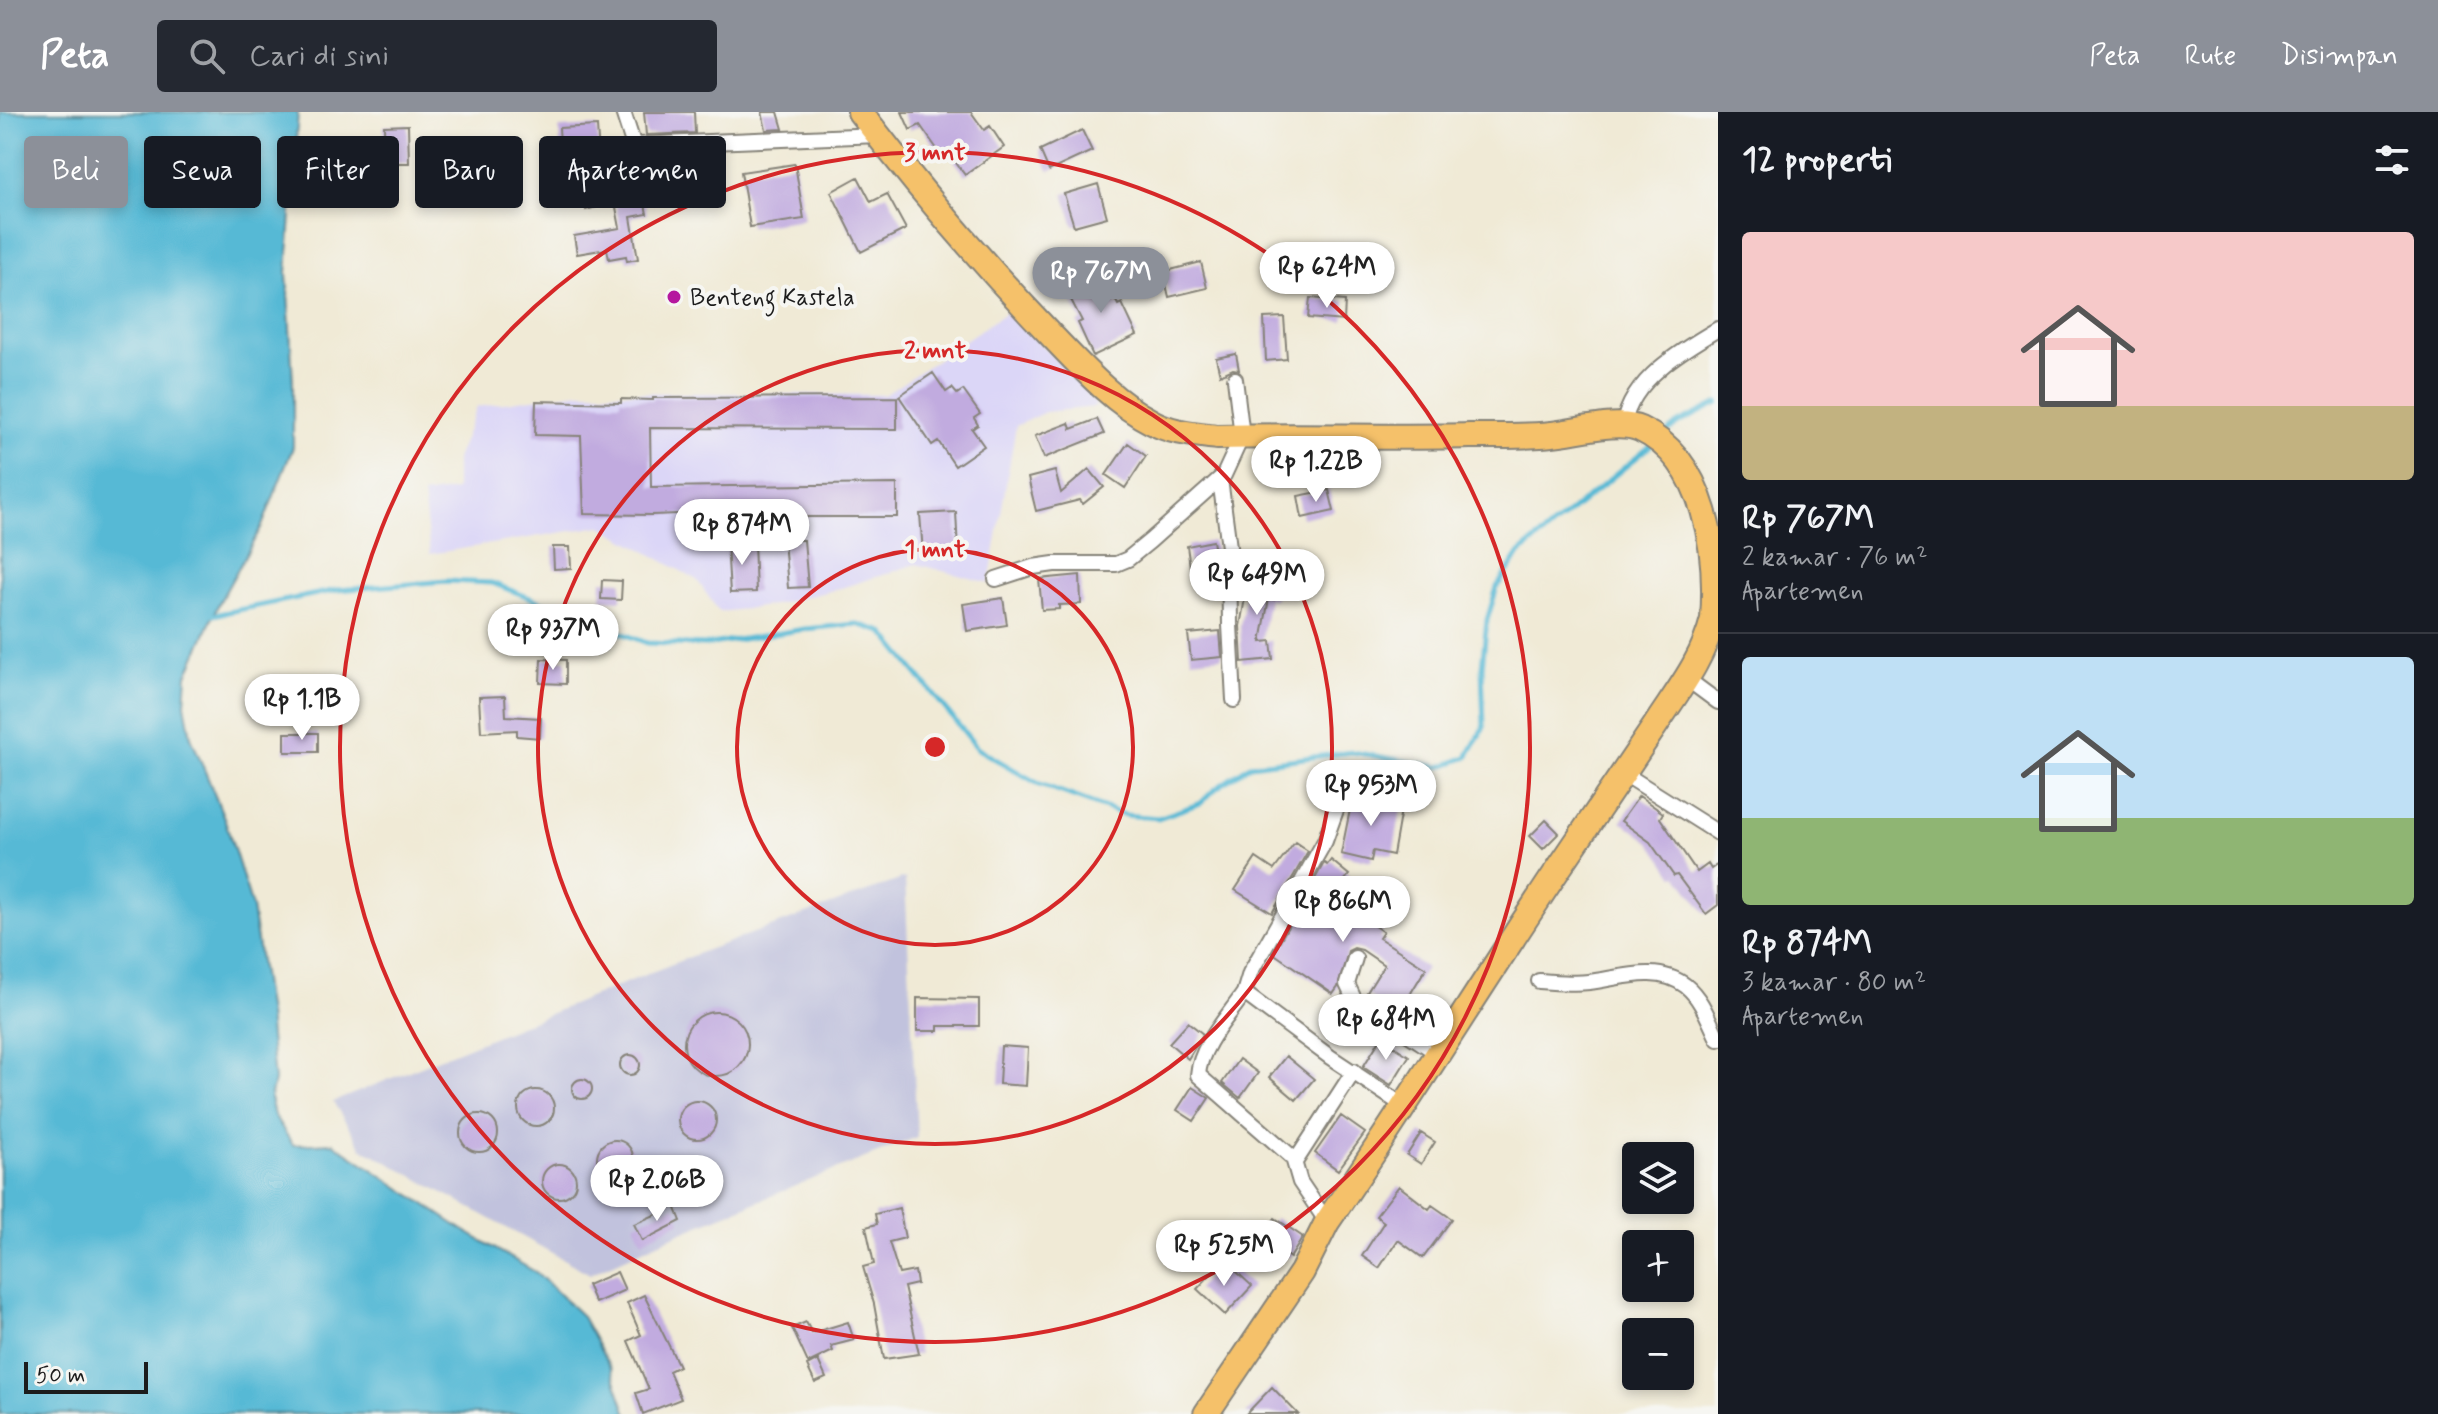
<!DOCTYPE html>
<html lang="id">
<meta charset="utf-8">
<style>
:root{--surface:#171b24;--page:#242831;--text:#f1f3f6;--muted:#9ea1a6;--line:#363941;--accent:#8c9099}
body{margin:0;font-family:Mynerve,sans-serif;background:var(--page);color:var(--text);height:100vh;display:flex;flex-direction:column;font-size:30px;white-space:nowrap}
*{box-sizing:border-box;margin:0}
p{font-size:26px;color:var(--muted)}
.icon{flex:none;width:44px;height:44px;fill:none;stroke:currentColor;stroke-width:2;stroke-linecap:round;stroke-linejoin:round}
.map{position:relative;flex:1;overflow:hidden}
.panel{display:flex;flex-direction:column;background:var(--surface);width:720px}
.panel>*{flex:none}
.banner{position:absolute;left:24px;top:24px;width:760px;height:72px;display:flex;gap:16px}
.fabs{position:absolute;left:1622px;top:1030px;display:grid;gap:16px}
.fabs a{display:grid;place-items:center;width:72px;height:72px;border-radius:8px;background:var(--surface);box-shadow:0 4px 12px #0003;font-size:40px}
.scale{position:absolute;left:24px;bottom:20px;width:124px;box-sizing:border-box;padding-left:8px;border:4px solid #1c1c1c;border-top:0;font-size:22px;line-height:28px;white-space:nowrap;color:#1c1c1c;-webkit-text-stroke:6px #f6f6f2;paint-order:stroke}
.price{position:absolute;translate:-50% -68px;padding:0 18px;border-radius:28px;background:#fff;color:#222;font-size:26px;line-height:52px;filter:drop-shadow(0 2px 4px #0008)}
.price::after{content:'';position:absolute;left:50%;top:48px;width:24px;height:18px;margin-left:-12px;background:inherit;clip-path:polygon(0 0,100% 0,50% 100%)}
.price.active{background:var(--accent);color:#fff}
ul{padding:0;list-style:none}
li{display:grid;align-content:center;gap:16px;height:424px;padding:0 24px}
li+li{border-top:2px solid var(--line)}
li span{display:grid;place-items:center;height:248px;border-radius:8px;color:#555}
li>.icon{margin-inline-start:auto}
span .icon{width:144px;height:144px;fill:#fffc;stroke-width:1}
li b{font-size:34px}
h2{display:flex;justify-content:space-between;align-items:center;height:96px;padding:0 24px;font-size:34px}
.chip{padding:0 28px;border-radius:8px;background:var(--surface);box-shadow:0 4px 12px #0003;font-size:28px;line-height:72px}
.chip.active{background:var(--accent);color:#fff}
header{display:flex;align-items:center;gap:48px;box-sizing:border-box;height:112px;padding:0 40px;background:var(--accent);color:#fff}
header strong{font-size:38px}
nav{display:flex;gap:44px;margin-inline-start:auto;font-size:28px}
.search{width:560px;height:72px;background:var(--page);display:flex;align-items:center;gap:20px;box-sizing:border-box;padding:0 28px;border-radius:8px;color:var(--muted);font-size:30px}
main{display:flex;flex:1;min-height:0}
.map>svg:first-child{display:block}
.built{fill:#dbd6f7}
.industrial{fill:#c1c2dd}
.water{fill:#56b9d5;stroke:#396a78;stroke-width:2}
.lines{fill:none;stroke-linecap:round;stroke-linejoin:round}
.stream{stroke:#56b9d5;stroke-width:5}
.building{fill:#c1abdf}
.street-casing{stroke:#868379;stroke-width:18}
.highway-casing{stroke:#868379;stroke-width:28}
.street{stroke:#fff;stroke-width:14}
.highway{stroke:#f5c16b;stroke-width:24}
.ring{fill:none;stroke:#d62828;stroke-width:4}
.poi-dot{fill:#b5179e;stroke:#f6f6f2;stroke-width:3}
.labels{text-anchor:middle;stroke-width:8;stroke-linejoin:round;paint-order:stroke}
.poi-label{font-size:24px;fill:#1c1c1c;stroke:#f6f6f2;text-anchor:start}
.centre{fill:#d62828;stroke:#f6f6f2;stroke-width:4}
.ring-label{font-size:24px;text-anchor:middle;font-weight:bold;fill:#d62828;stroke:#f6f6f2;stroke-width:8;stroke-linejoin:round;paint-order:stroke}
</style>
<header>
<strong>Peta</strong>
<div class="search"><svg class="icon" aria-label="search" viewBox="0 0 24 24"><circle cx="10" cy="10" r="6"/><path d="M15 15l6 6"/></svg>Cari di sini</div>
<nav><a>Peta</a><a>Rute</a><a>Disimpan</a></nav>
</header>
<main>
<div class="map">
<svg width="1718" height="1302" viewBox="0 0 1718 1302">
<rect width="100%" height="100%" fill="#f6f6f2"/>
<filter id="ink" filterUnits="userSpaceOnUse"><feTurbulence type="fractalNoise" baseFrequency=".0125" numOctaves="2"/><feDisplacementMap in="SourceGraphic" scale="16" xChannelSelector="R" yChannelSelector="G"/><feConvolveMatrix kernelMatrix="1 2 1 2 8 2 1 2 1" color-interpolation-filters="sRGB"/></filter>
<filter id="wash" filterUnits="userSpaceOnUse"><feTurbulence type="fractalNoise" baseFrequency=".006" numOctaves="4" result="noise"/><feDisplacementMap in="SourceGraphic" scale="32" xChannelSelector="R" yChannelSelector="G"/><feGaussianBlur stdDeviation="1.8" result="paint"/><feColorMatrix in="noise" values="0 0 0 0 0 0 0 0 0 0 0 0 0 0 0 0 0 1.4 0 .05"/><feComposite in="paint" operator="in"/></filter>
<g filter="url(#wash)">
<rect width="100%" height="100%" fill="#f0ead6"/>
<!-- built -->
<path class="built" d="M1008,199L1092,284L1096,295L1045,300L1016,314L989,471L916,452L838,477L769,494L719,500L697,468L601,414L430,442L423,383L456,378V347L477,295L580,280L885,283Z"/>
<!-- industrial -->
<path class="industrial" d="M905,766L917,1025L682,1120L590,1162L362,1036L333,990L704,839Z"/>
<!-- water -->
<path class="water" d="M0,0H298L287,161L293,271V335L262,414L219,491L187,563L185,592L191,625L225,708L252,795L268,902L274,969L270,986L274,1003L293,1033L333,1031L463,1118L537,1161L581,1203L611,1257L627,1302H0Z"/>
<g class="lines">
<!-- stream -->
<path class="stream" d="M1664,323L1677,312L1718,291
M213,503L337,478L447,469L492,471L647,531L705,533L805,517L857,512L883,520L978,637L1037,671L1125,703L1158,706L1201,691L1214,678L1250,653L1352,640L1440,655L1467,645L1484,615L1482,555L1487,508L1497,475L1520,441L1653,332"/>
</g>
<g id="blocks">
<!-- building -->
<path class="building" d="M644,0H694L695,21L646,23Z
M762,0H778L783,17L766,18Z
M902,0H971L984,18L990,14L1004,35L965,63L948,40L942,44L920,13L910,18Z
M408,13L409,51H385L384,14Z
M597,14L599,43L561,45L559,16Z
M1082,18L1092,39L1049,59L1040,38Z
M795,52L804,107L750,115L741,60Z
M632,58L638,83L643,82L647,102L631,105L638,147L627,149L626,144L609,147L607,137L577,142L574,124L620,116L615,90L586,98L579,71Z
M858,65L871,90L887,82L906,117L861,140L831,80Z
M1098,72L1107,105L1074,114L1064,82Z
M1201,150L1207,176L1169,185L1163,160Z
M1098,160L1101,165L1103,164L1118,193L1122,191L1137,223L1093,244L1078,211L1082,209L1068,182L1085,174L1082,168Z
M1310,186L1345,189L1344,209L1308,206Z
M1284,205L1287,247L1266,249L1264,206Z
M1236,242L1239,258L1233,257L1220,263L1216,246Z
M933,261L946,280L952,276L957,282L963,278L980,302L974,306L978,313L972,317L984,334L955,354L938,329L932,333L899,284Z
M897,285V317L650,316L651,375L897,372V405H757V399L652,403L584,402L581,324L535,323L536,289L621,291V287L653,288V286Z
M1097,307L1104,322L1044,346L1035,324L1069,311L1071,317Z
M1128,331L1146,344L1125,376L1106,363Z
M1089,357L1104,375L1083,392L1080,388L1036,399L1028,366L1055,359L1061,381Z
M1329,378L1334,399L1302,406L1298,384Z
M956,400L958,439L923,441L920,402Z
M784,428H804L808,475L788,476Z
M1213,429L1217,450L1190,455L1187,434Z
M754,430L756,480L730,481L727,431Z
M553,435H570L571,456L554,457Z
M1255,457L1282,469L1274,488L1269,486L1261,530L1271,529L1273,547L1242,550L1240,514L1247,475Z
M1080,463L1081,492L1059,493V497L1042,498L1039,467Z
M602,468L622,469L621,488L601,487Z
M1003,486L1007,513L967,519L963,492Z
M1220,519L1222,545L1191,548L1188,522Z
M541,547L566,548V572L540,571Z
M505,584L506,604L541,606L540,626L517,624V618L481,620L479,585Z
M285,621H318V640H285Z
M1353,683L1402,692L1393,743L1373,739L1371,749L1341,742Z
M1639,684L1663,701L1660,706L1697,760L1708,752L1711,757L1718,752V793L1706,802L1677,763L1674,764L1650,730L1621,709Z
M1546,708L1559,721L1543,737L1530,724Z
M1295,730L1308,739L1272,801L1235,778L1256,746L1274,758Z
M1331,748L1349,763L1332,784L1383,820L1379,826L1426,856L1398,902L1366,882L1384,853L1362,838L1354,836L1348,839L1338,875L1333,882L1273,841L1324,751L1327,753Z
M917,886L979,887V914H938V919H917Z
M684 932a32 32 0 1 1 64 0a32 32 0 1 1-64 0Z
M1188,910L1203,922L1188,947L1169,931Z
M1381,926L1409,944L1391,973L1363,955Z
M1001,934L1028,936L1026,974L999,972Z
M620 953a10 10 0 1 1 20 0a10 10 0 1 1-20 0Z
M1286,944L1314,967L1296,988L1269,965Z
M1239,947L1258,961L1240,986L1222,971Z
M572 977a10 10 0 1 1 20 0a10 10 0 1 1-20 0Z
M1192,975L1209,986L1194,1009L1177,998Z
M518 996a18 18 0 1 1 36 0a18 18 0 1 1-36 0Z
M678 1008a19 19 0 1 1 38 0a19 19 0 1 1-38 0Z
M460 1021a19 19 0 1 1 38 0a19 19 0 1 1-38 0Z
M1341,1004L1365,1021L1338,1058L1315,1041Z
M1421,1021L1435,1030L1421,1052L1407,1043Z
M597 1046a18 18 0 1 1 36 0a18 18 0 1 1-36 0Z
M542 1069a17 17 0 1 1 34 0a17 17 0 1 1-34 0Z
M1399,1074L1429,1097L1432,1093L1452,1107L1423,1146L1398,1128L1379,1156L1362,1144L1384,1110L1376,1104Z
M675,1094L681,1109L642,1129L634,1112Z
M899,1096L905,1126L889,1130L899,1162L915,1159L917,1172L904,1175L919,1242L884,1247L874,1192L863,1155L874,1152L866,1115L877,1112L875,1102Z
M1275,1106L1303,1125L1290,1146L1261,1125Z
M1224,1148L1252,1174L1225,1203L1197,1177Z
M617,1160L625,1178L595,1191L587,1173Z
M644,1183L679,1254L669,1259L681,1287L643,1302L636,1281L649,1277L628,1229L641,1223L627,1191Z
M806,1210L812,1221L848,1210L854,1228L831,1234L833,1239L808,1251L792,1216Z
M818,1248L826,1266L815,1271L807,1254Z
M1272,1275L1298,1302H1246Z"/>
</g>
</g>
<g filter="url(#ink)">
<use href="#blocks" fill-opacity="0" stroke="#868379" stroke-width="2"/>
<g class="lines">
<!-- street casing -->
<g class="street-casing">
<path id="street" d="M623,0L633,31L638,33L878,23
M1624,312C1631,268 1682,238 1718,217
M1220,367L1229,435L1230,513L1234,588
M996,467L1033,455L1054,452H1116L1128,447L1150,429L1224,363L1242,324L1235,267
M1687,567L1718,590
M1623,661L1718,721
M1341,684L1325,729L1250,861L1244,881L1330,945L1404,994
M1355,846L1347,872L1354,887L1439,942
M1539,869C1556,870 1573,872 1589,870C1621,866 1658,852 1686,874C1702,887 1709,909 1718,927
M1244,881C1228,905 1200,934 1198,963L1293,1046L1300,1070L1327,1110
M1295,1050L1354,959"/>
</g>
<!-- highway casing -->
<g class="highway-casing">
<path id="highway" d="M860,0C919,77 983,152 1051,223C1081,254 1113,290 1152,310C1172,321 1195,322 1217,325C1302,323 1386,326 1470,324C1498,324 1525,325 1552,322C1576,320 1618,307 1640,317C1706,348 1718,440 1713,507C1703,548 1677,580 1655,614C1623,661 1591,708 1559,756C1481,873 1407,993 1327,1110L1302,1160L1206,1302"/>
</g>
<!-- street -->
<use href="#street" class="street"/>
<!-- highway -->
<use href="#highway" class="highway"/>
</g>
</g>
<!-- distance rings -->
<g class="ring">
<circle cx="935" cy="635" r="198"/>
<circle cx="935" cy="635" r="397"/>
<circle cx="935" cy="635" r="595"/>
</g>
<!-- markers -->
<circle class="poi-dot" cx="674" cy="185" r="8"/>
<g class="labels">
<!-- poi labels -->
<g class="poi-label">
<text x="690" y="193">Benteng Kastela</text>
</g>
</g>
<circle cx="935" cy="635" r="12" class="centre"/>
<g class="ring-label">
<text x="935" y="48">3 mnt</text>
<text x="935" y="246">2 mnt</text>
<text x="935" y="445">1 mnt</text>
</g>
</svg>
<div class="fabs">
<a><svg class="icon" aria-label="layers" viewBox="0 0 24 24"><path d="M12 4l9 5-9 5-9-5zM3 14l9 5 9-5"/></svg></a>
<a>+</a>
<a>−</a>
</div>
<div class="scale">50 m</div>
<b class="price" style="left:1327px;top:198px">Rp 624M</b>
<b class="price active" style="left:1101px;top:203px">Rp 767M</b>
<b class="price" style="left:1316px;top:392px">Rp 1.22B</b>
<b class="price" style="left:742px;top:455px">Rp 874M</b>
<b class="price" style="left:1257px;top:505px">Rp 649M</b>
<b class="price" style="left:553px;top:560px">Rp 937M</b>
<b class="price" style="left:302px;top:630px">Rp 1.1B</b>
<b class="price" style="left:1371px;top:716px">Rp 953M</b>
<b class="price" style="left:1343px;top:832px">Rp 866M</b>
<b class="price" style="left:1386px;top:950px">Rp 684M</b>
<b class="price" style="left:657px;top:1111px">Rp 2.06B</b>
<b class="price" style="left:1224px;top:1176px">Rp 525M</b>
<div class="banner">
<a class="chip active">Beli</a>
<a class="chip">Sewa</a>
<a class="chip">Filter</a>
<a class="chip">Baru</a>
<a class="chip">Apartemen</a>
</div>
</div>
<section class="panel">
<h2>12 properti<svg class="icon" aria-label="filters" viewBox="0 0 24 24"><path d="M4 7h16M4 17h16"/><circle cx="9" cy="7" r="2"/><circle cx="15" cy="17" r="2"/></svg></h2>
<ul>
<li><span style="background:linear-gradient(#f6c9c9 70%,#c2b280 0)"><svg class="icon" aria-label="home" viewBox="0 0 24 24"><path d="M3 11l9-7 9 7M6 9v11h12V9"/></svg></span><div><b>Rp 767M</b><p>2 kamar · 76 m²</p><p>Apartemen</p></div></li>
<li><span style="background:linear-gradient(#bfe0f5 65%,#8fb573 0)"><svg class="icon" aria-label="home" viewBox="0 0 24 24"><path d="M3 11l9-7 9 7M6 9v11h12V9"/></svg></span><div><b>Rp 874M</b><p>3 kamar · 80 m²</p><p>Apartemen</p></div></li>
</ul>
</section>
</main>
